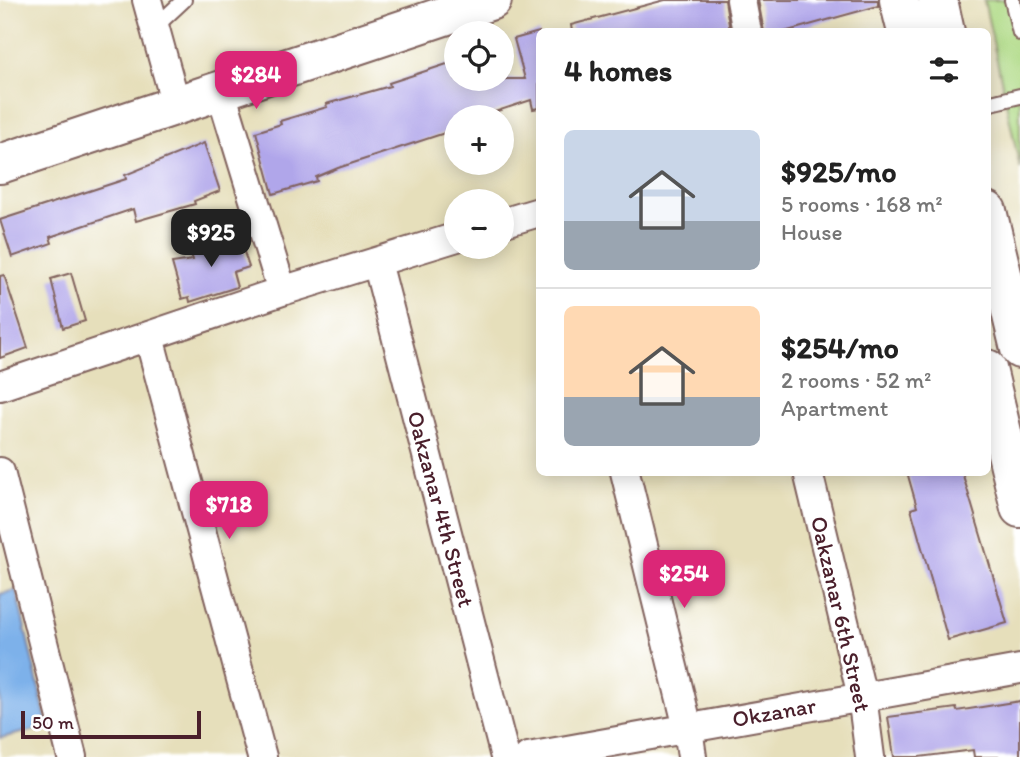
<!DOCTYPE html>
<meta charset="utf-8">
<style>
:root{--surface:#fff;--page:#f6f6f6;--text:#222;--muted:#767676;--line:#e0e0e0;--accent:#db2777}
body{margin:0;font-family:Itim,sans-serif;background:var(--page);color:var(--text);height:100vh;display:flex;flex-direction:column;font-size:26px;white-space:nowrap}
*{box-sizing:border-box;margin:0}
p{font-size:23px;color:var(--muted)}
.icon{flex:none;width:38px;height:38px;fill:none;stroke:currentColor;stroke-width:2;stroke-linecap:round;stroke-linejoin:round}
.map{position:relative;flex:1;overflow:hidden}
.side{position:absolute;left:536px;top:28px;width:455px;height:448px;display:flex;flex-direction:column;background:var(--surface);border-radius:10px;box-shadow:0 4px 18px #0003}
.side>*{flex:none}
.tools{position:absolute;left:444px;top:21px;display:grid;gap:14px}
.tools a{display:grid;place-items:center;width:70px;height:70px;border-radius:50%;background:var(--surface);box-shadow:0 4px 18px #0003;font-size:35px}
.scale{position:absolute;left:21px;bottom:18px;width:180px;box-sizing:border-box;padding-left:7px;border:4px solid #4a1f2b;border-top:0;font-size:19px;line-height:24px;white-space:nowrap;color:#4a1f2b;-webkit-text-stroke:5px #fff;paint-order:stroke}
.price{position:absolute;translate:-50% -60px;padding:0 16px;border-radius:14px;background:var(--accent);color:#fff;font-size:23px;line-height:46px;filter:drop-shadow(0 2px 4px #0008)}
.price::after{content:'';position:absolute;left:50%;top:42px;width:21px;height:16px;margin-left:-10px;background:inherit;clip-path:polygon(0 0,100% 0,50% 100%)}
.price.current{background:#222;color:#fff}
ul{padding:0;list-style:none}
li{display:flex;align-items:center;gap:21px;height:175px;padding:0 28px}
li+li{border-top:2px solid var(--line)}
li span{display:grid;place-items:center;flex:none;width:196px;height:140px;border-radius:10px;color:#555}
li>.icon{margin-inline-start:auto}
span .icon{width:84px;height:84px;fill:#fffc;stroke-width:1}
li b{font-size:30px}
h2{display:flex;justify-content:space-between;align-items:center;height:84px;padding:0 28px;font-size:30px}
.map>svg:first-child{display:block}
.green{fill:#afda85;stroke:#7c7c58;stroke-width:2}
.water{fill:#7db1ea;stroke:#64688a;stroke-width:2}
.building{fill:#b0a6ea}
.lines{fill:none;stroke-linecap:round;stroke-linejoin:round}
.service-casing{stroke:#81625d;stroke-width:18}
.minor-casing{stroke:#81625d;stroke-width:32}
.secondary-casing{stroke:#81625d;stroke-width:42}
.primary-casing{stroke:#81625d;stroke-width:42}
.service{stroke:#fff;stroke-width:14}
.minor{stroke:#fff;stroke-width:28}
.secondary{stroke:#fff;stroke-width:38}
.primary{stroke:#fff;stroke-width:38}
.labels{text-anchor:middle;stroke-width:5;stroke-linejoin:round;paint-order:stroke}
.street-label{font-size:23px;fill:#4a1f2b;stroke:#fff}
</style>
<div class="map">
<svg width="1020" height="757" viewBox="0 0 1020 757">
<rect width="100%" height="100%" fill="#fff"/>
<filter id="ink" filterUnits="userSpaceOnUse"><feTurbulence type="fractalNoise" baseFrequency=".0143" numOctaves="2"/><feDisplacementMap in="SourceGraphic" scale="14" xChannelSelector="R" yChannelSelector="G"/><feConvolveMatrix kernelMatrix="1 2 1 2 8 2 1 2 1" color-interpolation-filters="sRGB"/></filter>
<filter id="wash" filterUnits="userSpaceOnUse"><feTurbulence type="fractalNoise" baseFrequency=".00686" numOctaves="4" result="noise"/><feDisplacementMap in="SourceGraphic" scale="28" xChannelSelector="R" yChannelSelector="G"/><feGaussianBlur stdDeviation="1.57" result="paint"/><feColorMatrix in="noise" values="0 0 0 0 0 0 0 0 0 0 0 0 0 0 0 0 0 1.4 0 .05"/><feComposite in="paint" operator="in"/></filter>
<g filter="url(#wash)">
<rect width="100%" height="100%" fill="#e6dfbb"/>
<!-- green -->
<path class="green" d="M984,0H1020V168Z"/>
<!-- water -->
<path class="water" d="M16,590L48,727L0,738V594Z"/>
<g id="blocks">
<!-- building -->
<path class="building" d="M665,0H725L730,31L572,32L571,25Z
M758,0H878V6L784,32H764Z
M539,32V108L533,109L531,100L479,117H457V129L338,168L316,177L317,181L273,194L256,132L281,124L280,121L327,107L326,104L390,86L389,83L450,63L456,79H525L514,39Z
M204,143L220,191L194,201L195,204L136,221L133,209L50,237L52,243L12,257L0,220L126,179L125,175Z
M238,234L249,267L233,272L237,287L190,302L189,297L182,299L172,263L193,260L191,254L208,249L206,242Z
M71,273L85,321L63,328L51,279Z
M4,275L28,348L0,358V276Z
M907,472H962L1007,623L948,640L911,509L917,507Z
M1020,701V757H974L973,750L919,757H894L888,717L956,708L957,711Z"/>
</g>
</g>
<g filter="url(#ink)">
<use href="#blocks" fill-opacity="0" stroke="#81625d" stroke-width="2"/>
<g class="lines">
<!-- service casing -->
<g class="service-casing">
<path id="service" d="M1012,0L1020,33
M154,28L184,0
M987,104L1020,96"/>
</g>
<!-- minor casing -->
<g class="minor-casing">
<path id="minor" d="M147,0L176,105
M741,0L747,32
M221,92L282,291
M502,223L539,212
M377,262L505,757
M149,337L262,757
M0,386L282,291L457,237
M0,472L72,757
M625,472L688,728L692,757
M808,472L862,696L870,757
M528,757L1020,669"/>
</g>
<!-- secondary casing -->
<g class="secondary-casing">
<path id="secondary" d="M0,164L492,0"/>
</g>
<!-- primary casing -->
<g class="primary-casing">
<path id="primary" d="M899,0L907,32
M938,0L945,32
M987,211L1020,349
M987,369L1020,508"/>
</g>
<!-- service -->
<use href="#service" class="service"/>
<!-- minor -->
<use href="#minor" class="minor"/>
<!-- secondary -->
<use href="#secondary" class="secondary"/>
<!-- primary -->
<use href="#primary" class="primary"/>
</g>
</g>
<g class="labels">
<!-- street labels -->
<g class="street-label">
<text transform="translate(441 509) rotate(75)" y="8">Oakzanar 4th Street</text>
<text transform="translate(841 614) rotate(77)" y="8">Oakzanar 6th Street</text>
<text transform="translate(774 712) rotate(-10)" y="8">Okzanar</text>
</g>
</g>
</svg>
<div class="tools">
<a><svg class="icon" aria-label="locate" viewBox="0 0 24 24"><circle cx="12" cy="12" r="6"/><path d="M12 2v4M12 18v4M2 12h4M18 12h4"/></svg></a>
<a>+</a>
<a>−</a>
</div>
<div class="scale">50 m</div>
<b class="price" style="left:256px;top:111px">$284</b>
<b class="price current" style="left:211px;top:269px">$925</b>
<b class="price" style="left:229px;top:541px">$718</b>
<b class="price" style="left:684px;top:610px">$254</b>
<section class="side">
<h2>4 homes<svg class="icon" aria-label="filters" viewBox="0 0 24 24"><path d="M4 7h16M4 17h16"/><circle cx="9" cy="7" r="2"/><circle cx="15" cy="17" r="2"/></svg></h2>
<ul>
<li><span style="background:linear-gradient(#c9d6e8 65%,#9aa5b1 0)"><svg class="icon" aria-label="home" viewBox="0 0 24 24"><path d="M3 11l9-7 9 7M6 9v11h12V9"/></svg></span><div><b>$925/mo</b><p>5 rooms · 168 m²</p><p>House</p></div></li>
<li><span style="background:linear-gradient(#ffd9b3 65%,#9aa5b1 0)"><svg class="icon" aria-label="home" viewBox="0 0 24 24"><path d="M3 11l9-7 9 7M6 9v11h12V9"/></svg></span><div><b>$254/mo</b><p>2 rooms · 52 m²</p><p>Apartment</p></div></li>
</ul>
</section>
</div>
